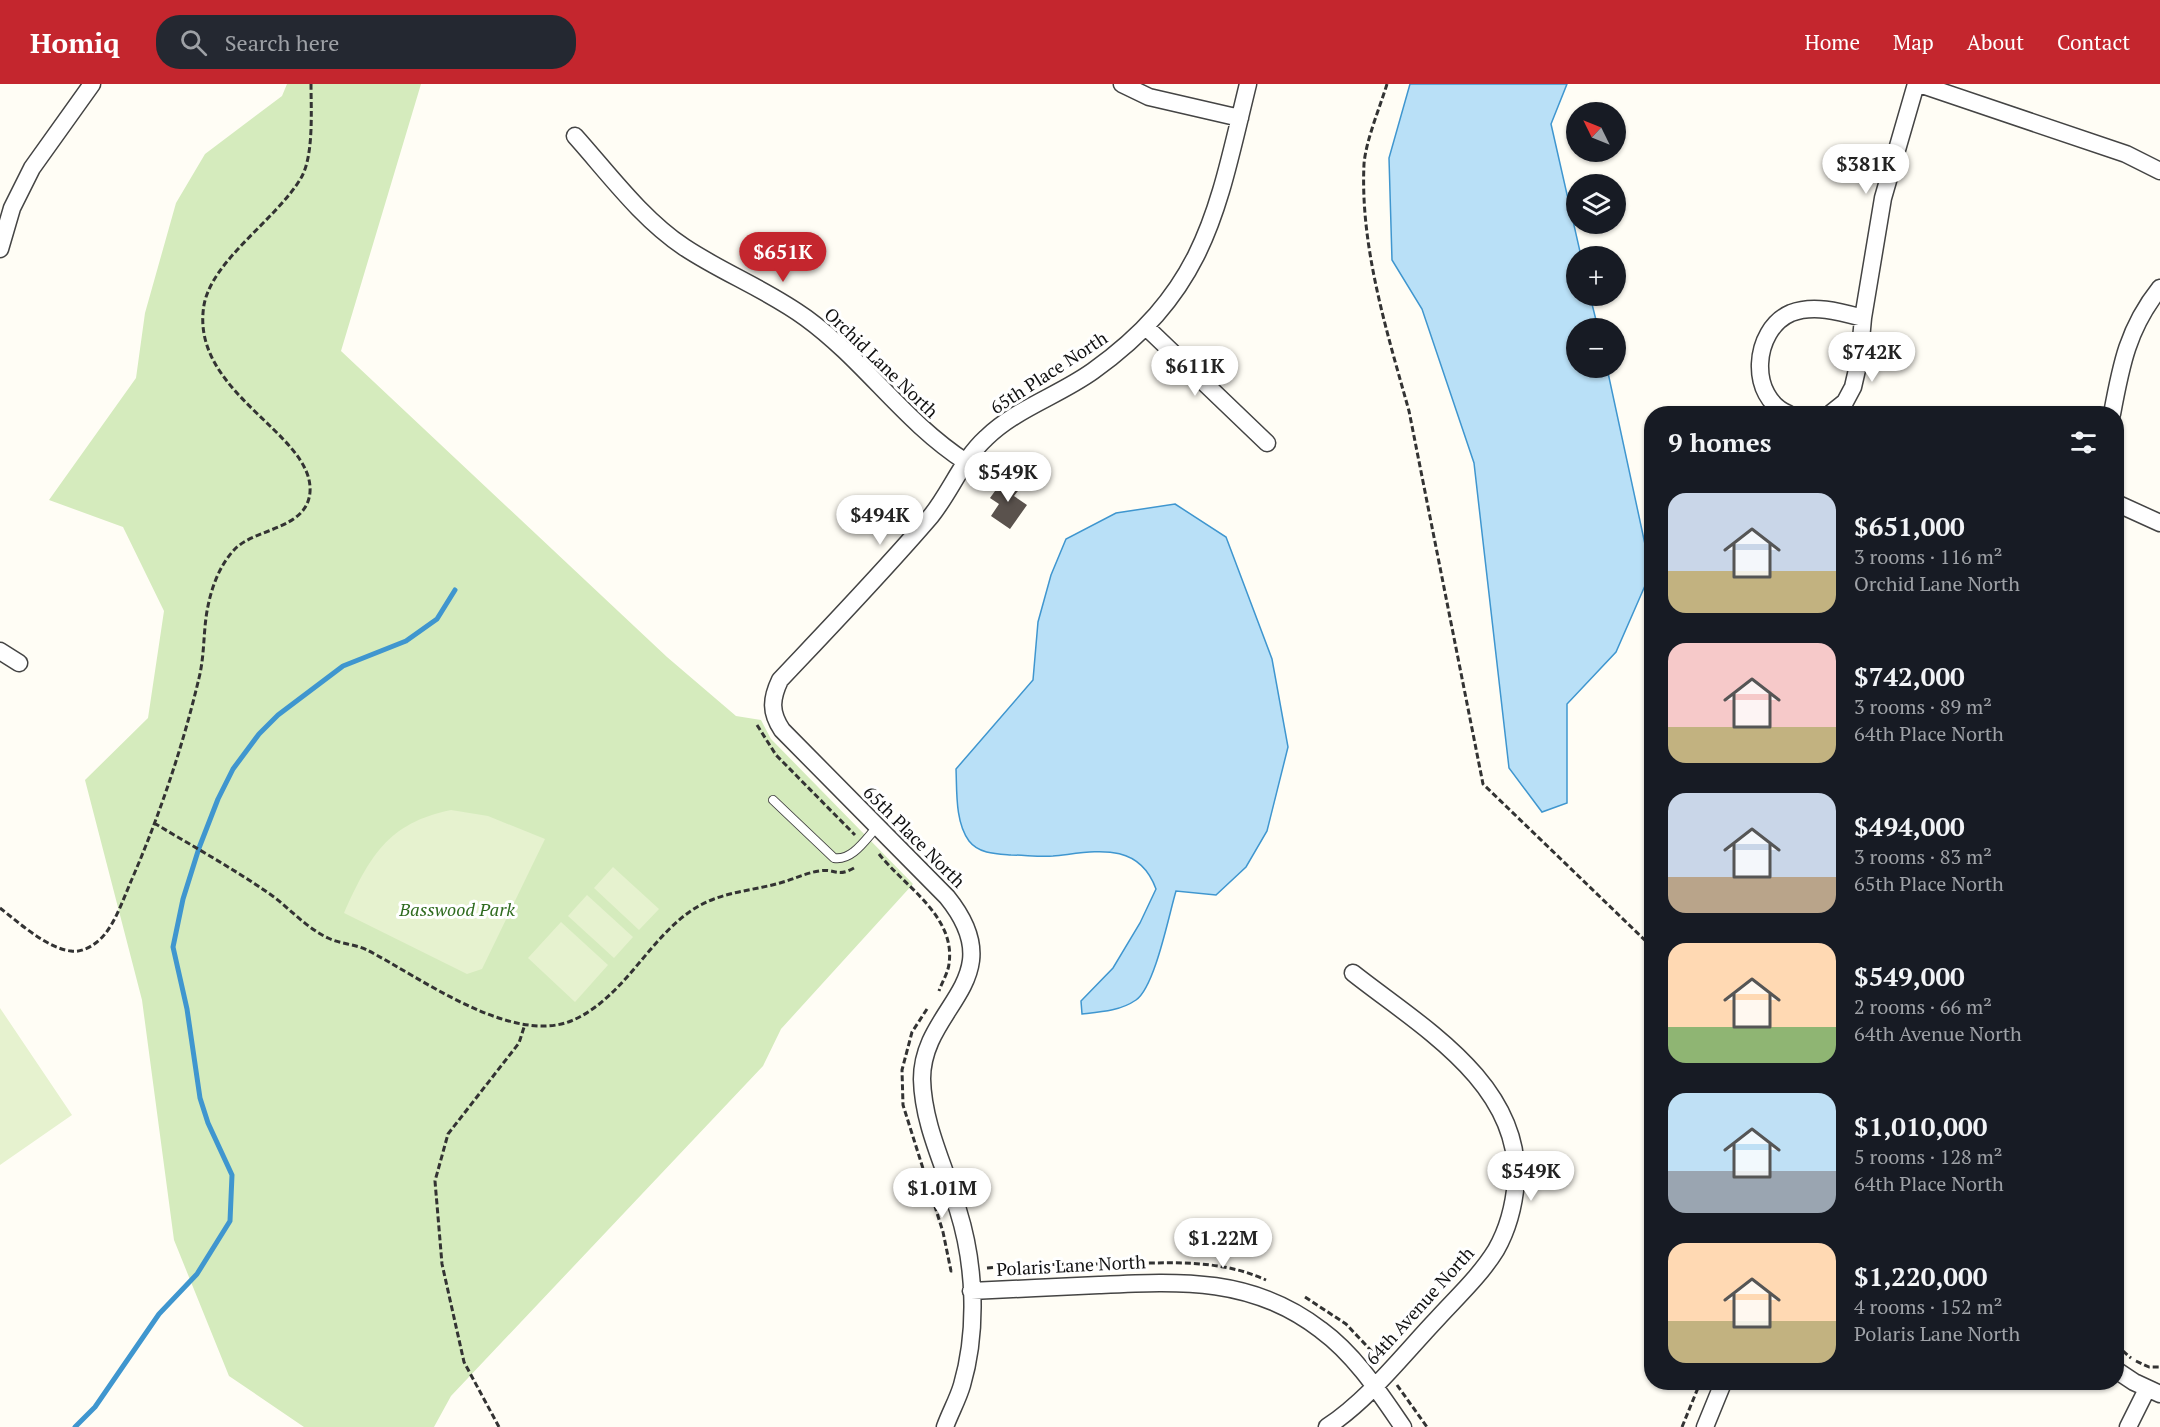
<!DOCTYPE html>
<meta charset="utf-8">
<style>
:root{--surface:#171b24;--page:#242831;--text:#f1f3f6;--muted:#9ea1a6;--accent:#c4262e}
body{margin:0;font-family:"PT Serif",serif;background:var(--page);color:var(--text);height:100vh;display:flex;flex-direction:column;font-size:22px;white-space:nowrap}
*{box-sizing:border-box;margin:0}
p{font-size:20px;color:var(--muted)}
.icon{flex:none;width:33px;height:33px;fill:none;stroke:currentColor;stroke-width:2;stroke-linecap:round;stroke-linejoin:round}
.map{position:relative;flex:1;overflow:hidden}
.sheet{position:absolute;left:1644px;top:322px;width:480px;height:984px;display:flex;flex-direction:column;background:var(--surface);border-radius:24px;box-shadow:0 2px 4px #0004}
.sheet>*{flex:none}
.needle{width:39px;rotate:313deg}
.fabs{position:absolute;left:1566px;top:18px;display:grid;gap:12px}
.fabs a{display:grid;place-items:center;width:60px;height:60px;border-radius:50%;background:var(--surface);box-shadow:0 2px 4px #0004;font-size:30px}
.price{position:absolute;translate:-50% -51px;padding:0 14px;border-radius:21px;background:#fff;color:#222;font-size:20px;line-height:39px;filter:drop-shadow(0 2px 3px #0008)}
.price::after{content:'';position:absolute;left:50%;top:36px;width:18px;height:14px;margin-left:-9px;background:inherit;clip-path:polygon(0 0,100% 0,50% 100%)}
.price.selected{background:var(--accent);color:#fff}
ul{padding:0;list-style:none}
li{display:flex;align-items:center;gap:18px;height:150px;padding:0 24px}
li span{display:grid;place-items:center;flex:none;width:168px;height:120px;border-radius:18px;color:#555}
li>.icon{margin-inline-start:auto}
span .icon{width:72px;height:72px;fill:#fffc;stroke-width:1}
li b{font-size:26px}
h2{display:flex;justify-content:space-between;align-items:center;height:72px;padding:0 24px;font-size:26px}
header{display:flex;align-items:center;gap:36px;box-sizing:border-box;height:84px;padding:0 30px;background:var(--accent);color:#fff}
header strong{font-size:28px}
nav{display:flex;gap:33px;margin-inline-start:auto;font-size:21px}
.search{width:420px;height:54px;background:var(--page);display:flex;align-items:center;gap:15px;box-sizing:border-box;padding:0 21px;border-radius:24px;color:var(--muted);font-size:22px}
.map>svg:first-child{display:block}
.green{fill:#d5ebbd}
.pitch{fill:#e6f2cf}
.water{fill:#b9e0f7;stroke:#3f96cf;stroke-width:1.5}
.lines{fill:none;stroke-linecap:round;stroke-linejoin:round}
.stream{stroke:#3f96cf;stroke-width:5}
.building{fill:#5a524d}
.lane-casing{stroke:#444;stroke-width:10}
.street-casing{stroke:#444;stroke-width:19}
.path{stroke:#333;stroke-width:3;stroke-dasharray:6 3;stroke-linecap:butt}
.lane{stroke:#fff;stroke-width:8}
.street{stroke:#fff;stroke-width:16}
.labels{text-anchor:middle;stroke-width:6;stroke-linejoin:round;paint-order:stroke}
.street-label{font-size:18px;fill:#111;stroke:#fff}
.park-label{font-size:18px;font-style:italic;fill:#2f6b1f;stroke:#fff}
</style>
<header>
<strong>Homiq</strong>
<div class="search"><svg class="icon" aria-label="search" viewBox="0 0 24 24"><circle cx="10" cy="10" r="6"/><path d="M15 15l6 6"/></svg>Search here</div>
<nav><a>Home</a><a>Map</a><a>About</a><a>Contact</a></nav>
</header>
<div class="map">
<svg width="2160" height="1343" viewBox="0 0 2160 1343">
<rect width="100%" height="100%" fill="#fffdf5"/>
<!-- green -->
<path class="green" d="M287,0H421L341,267L667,573L736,632L761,636L771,655L913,800L781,945L763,982L451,1312L434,1343H304L229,1292L174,1156L142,916L85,696L148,634L164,527L123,443L49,416L136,294L145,229L176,119L205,70L282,12Z"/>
<!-- pitch -->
<path class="pitch" d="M451,726L488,732L545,755L482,885L467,890L344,829C369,774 387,739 451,726Z
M613,783L659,825L639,846L594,804Z
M587,811L633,853L614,874L568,832Z
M561,838L608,881L575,918L528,874Z
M0,924L72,1031L0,1081Z"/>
<!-- water -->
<path class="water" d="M1410,0H1567L1551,40L1581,172H1576V212H1590L1598,244H1576V284H1607L1651,488L1616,568L1567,620V719L1542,728L1509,684L1474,379L1422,225L1392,176L1389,74Z
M1175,420L1226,453L1272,575L1288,663L1267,747L1246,783L1216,811L1176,807C1169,830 1155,903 1136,916C1120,927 1101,928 1082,930L1081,917L1113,884L1140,839L1156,805C1138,756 1094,768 1053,772C1039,773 1025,771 1011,771C997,770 979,770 969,757C955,738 957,707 956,685L1033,596L1038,538L1051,491L1066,455L1116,429Z"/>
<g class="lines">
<!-- stream -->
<path class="stream" d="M75,1343L95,1323L159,1230L197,1190L230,1137L232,1091L208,1039L200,1014L187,925L173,863L183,815L199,764L218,715L233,685L259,650L278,631L343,582L406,557L437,535L455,506"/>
</g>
<!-- building -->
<path class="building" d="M1005,393L1021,403L1014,412L1027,421L1010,445L991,432L999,420L990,414Z"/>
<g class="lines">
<!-- lane casing -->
<g class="lane-casing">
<path id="lane" d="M773,716L834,774C852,777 865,756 877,743"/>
</g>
<!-- street casing -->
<g class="street-casing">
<path id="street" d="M1122,0L1149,13L1240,34
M1919,0L2126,70L2160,87
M575,52C609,90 641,134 684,163C723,189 768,206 806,234C865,277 904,338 966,378
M0,165L12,124L32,84L92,0
M1146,243L1267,359
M1789,330C1748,314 1752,246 1791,229C1814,220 1841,228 1863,234
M1830,330L1845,318L1853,303L1859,277L1863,234L1883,114L1916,0
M2112,330C2121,281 2128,244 2160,204
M2116,419L2160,439
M0,567L19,579
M971,1207C1014,1205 1056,1203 1099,1201C1180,1197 1253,1193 1321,1246C1355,1271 1379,1308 1403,1343
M2116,1286L2134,1298L2160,1310
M945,1343C950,1329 958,1315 962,1301C978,1246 975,1180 958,1126C945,1083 923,1041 922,995C922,922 1014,896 947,813L782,646C770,628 771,615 780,596C831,542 883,488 931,432C951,407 962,376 986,354C1017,324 1058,312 1093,287C1207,205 1217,126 1248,0
M1327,1343C1369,1315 1402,1272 1437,1235C1457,1213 1480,1192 1496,1166C1508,1145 1514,1122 1516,1097C1521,999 1420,942 1353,889
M1705,1343L1723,1299
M2128,1343L2147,1305"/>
</g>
<!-- path -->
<path class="path" d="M1387,0C1380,23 1366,56 1364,80C1360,163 1387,248 1409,327L1483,700L1652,863
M757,641L776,671L855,751
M154,739C194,763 236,786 274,813C292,827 307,844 328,854C340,860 355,860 367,866C420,893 510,961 571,937C631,912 655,836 714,815C735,807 759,805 780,799C794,795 806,789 819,787C835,784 836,794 854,784
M879,770C905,803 956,832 949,880C948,889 942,898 939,907
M0,824C18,838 48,865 71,867C83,869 97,860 105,850C117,835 124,813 132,795C160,730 183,662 199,594C205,570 203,545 208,522C212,502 220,481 234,466C254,444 307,446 310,408C314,349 189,309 204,221C212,176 277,135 301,94C314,72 311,25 311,0
M927,925L912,948L902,986L903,1021L943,1148L951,1187H954
M987,1184C1030,1180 1073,1180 1116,1180C1167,1179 1218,1174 1266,1196
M1305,1213L1346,1240L1380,1276
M2116,1261L2131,1274
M2136,1277L2149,1283H2160
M1397,1301L1427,1343
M499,1343L464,1278L442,1180L435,1097L448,1050L519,959L525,940
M1682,1343L1700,1299"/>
<!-- lane -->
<use href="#lane" class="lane"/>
<!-- street -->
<use href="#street" class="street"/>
</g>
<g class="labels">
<!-- street labels -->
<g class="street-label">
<text transform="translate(881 279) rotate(44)" y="6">Orchid Lane North</text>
<text transform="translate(1049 289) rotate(-33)" y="6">65th Place North</text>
<text transform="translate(914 753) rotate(45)" y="6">65th Place North</text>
<text transform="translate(1071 1182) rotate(-3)" y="6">Polaris Lane North</text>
<text transform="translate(1420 1222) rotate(-48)" y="6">64th Avenue North</text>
</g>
<!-- park labels -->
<g class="park-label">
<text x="457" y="832">Basswood Park</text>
</g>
</g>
</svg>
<div class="fabs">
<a><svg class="needle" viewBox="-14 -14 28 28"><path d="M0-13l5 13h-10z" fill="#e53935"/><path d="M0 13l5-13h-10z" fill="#9ea1a6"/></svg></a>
<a><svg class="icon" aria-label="layers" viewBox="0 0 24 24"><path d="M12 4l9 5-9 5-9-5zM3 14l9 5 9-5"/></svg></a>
<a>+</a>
<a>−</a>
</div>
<b class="price" style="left:1866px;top:111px">$381K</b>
<b class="price selected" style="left:783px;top:199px">$651K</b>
<b class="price" style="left:1872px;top:299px">$742K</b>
<b class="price" style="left:1195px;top:313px">$611K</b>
<b class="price" style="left:1008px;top:419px">$549K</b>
<b class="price" style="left:880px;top:462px">$494K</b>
<b class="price" style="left:1531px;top:1118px">$549K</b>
<b class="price" style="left:942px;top:1135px">$1.01M</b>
<b class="price" style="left:1223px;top:1185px">$1.22M</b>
<section class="sheet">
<h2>9 homes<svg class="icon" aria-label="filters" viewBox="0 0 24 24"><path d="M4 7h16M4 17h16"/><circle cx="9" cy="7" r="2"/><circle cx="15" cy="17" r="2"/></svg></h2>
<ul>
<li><span style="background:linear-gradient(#c9d6e8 65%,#c2b280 0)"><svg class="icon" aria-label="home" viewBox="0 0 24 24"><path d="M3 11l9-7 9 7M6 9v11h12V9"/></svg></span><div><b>$651,000</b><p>3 rooms · 116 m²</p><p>Orchid Lane North</p></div></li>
<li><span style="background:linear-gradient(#f6c9c9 70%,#c2b280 0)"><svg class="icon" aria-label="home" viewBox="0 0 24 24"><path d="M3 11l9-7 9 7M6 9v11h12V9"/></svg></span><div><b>$742,000</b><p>3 rooms · 89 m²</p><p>64th Place North</p></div></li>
<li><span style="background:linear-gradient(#c9d6e8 70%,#b9a48a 0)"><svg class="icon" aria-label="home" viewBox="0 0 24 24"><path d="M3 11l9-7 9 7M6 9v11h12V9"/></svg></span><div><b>$494,000</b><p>3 rooms · 83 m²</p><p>65th Place North</p></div></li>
<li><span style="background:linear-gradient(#ffd9b3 70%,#8fb573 0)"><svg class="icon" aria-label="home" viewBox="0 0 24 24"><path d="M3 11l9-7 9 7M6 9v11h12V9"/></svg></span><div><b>$549,000</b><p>2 rooms · 66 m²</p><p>64th Avenue North</p></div></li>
<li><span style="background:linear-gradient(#bfe0f5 65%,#9aa5b1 0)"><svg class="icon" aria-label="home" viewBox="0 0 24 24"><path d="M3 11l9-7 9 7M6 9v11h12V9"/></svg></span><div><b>$1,010,000</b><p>5 rooms · 128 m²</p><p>64th Place North</p></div></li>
<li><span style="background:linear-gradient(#ffd9b3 65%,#c2b280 0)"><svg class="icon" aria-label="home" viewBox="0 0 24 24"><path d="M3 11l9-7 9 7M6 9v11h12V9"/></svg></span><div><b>$1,220,000</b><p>4 rooms · 152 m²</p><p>Polaris Lane North</p></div></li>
</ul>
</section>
</div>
